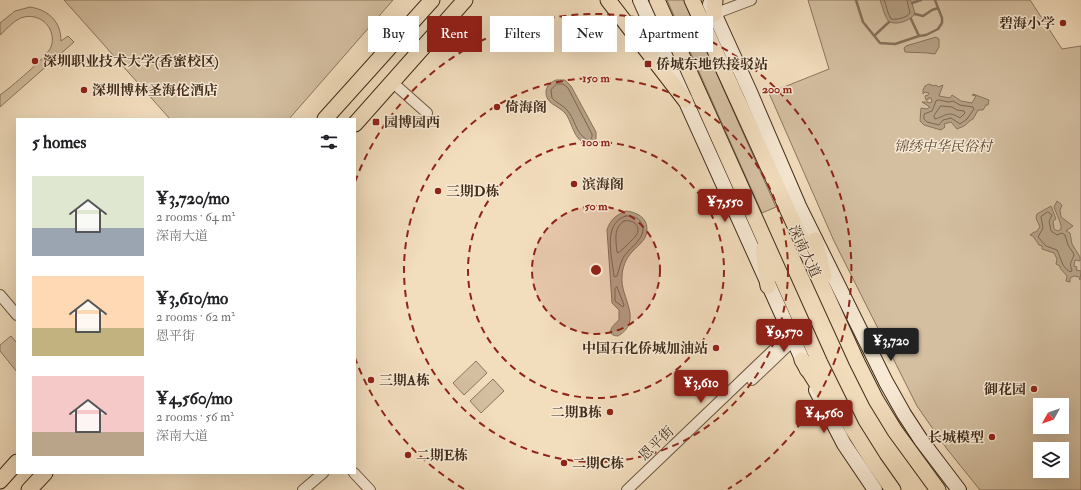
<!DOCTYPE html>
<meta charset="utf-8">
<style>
:root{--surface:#fff;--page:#f6f6f6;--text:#202124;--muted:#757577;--accent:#8f2418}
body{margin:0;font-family:"IM FELL Double Pica","Noto Serif SC",serif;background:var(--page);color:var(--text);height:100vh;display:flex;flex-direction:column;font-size:15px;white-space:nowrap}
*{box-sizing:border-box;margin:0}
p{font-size:13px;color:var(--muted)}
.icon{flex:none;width:22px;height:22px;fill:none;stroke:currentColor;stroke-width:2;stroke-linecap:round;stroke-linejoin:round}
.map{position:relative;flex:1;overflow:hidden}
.drawer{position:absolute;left:16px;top:118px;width:340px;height:356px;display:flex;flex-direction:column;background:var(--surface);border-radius:0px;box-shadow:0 4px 16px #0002}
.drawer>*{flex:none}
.hud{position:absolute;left:368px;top:16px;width:380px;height:36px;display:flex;gap:8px}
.needle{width:26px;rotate:230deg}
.controls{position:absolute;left:1033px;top:398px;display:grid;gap:8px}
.controls a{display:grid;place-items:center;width:36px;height:36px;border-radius:0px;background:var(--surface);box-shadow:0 4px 16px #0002;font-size:20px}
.price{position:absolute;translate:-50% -34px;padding:0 9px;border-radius:4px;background:var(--accent);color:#fff;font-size:13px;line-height:26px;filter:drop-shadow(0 1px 2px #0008)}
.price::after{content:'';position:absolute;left:50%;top:24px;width:12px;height:9px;margin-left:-6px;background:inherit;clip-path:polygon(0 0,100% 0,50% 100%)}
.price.active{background:#222;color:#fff}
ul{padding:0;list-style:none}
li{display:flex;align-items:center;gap:12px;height:100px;padding:0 16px}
li span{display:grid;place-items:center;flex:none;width:112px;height:80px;border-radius:0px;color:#555}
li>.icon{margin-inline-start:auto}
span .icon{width:48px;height:48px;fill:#fffc;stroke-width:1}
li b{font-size:17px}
h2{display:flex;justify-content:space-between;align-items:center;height:48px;padding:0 16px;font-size:17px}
.chip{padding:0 14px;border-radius:0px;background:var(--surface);box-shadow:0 4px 16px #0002;font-size:14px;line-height:36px}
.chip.active{background:var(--accent);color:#fff}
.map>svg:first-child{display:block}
.green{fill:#d4bfa1;stroke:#8a765e;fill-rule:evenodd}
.water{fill:#b6a186;stroke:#87725b}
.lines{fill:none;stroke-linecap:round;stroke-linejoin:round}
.shore{stroke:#7c6650;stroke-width:1}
.stream{stroke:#87725b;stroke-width:2.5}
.minor-casing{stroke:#6d5843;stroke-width:12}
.secondary-casing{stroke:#412c1a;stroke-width:16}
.primary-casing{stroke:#412c1a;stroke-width:17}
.minor{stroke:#f7e9d4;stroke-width:10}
.secondary{stroke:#f7e9d4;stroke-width:14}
.primary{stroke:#f2ddbd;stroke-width:15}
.ring{fill:none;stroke:#8f2418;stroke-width:2;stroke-dasharray:7 5}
.poi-dot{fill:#8f2418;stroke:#f7e9d4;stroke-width:1.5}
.labels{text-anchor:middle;stroke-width:3;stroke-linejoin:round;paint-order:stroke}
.poi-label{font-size:14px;font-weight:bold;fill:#412c1a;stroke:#f7e9d4;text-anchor:start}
.park-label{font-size:14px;font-style:italic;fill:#5e4935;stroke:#f7e9d4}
.street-label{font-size:14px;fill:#412c1a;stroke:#f7e9d4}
.centre{fill:#8f2418;stroke:#f7e9d4;stroke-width:2}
.ring-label{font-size:12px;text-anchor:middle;font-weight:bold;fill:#8f2418;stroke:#f7e9d4;stroke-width:3;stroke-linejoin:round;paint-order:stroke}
</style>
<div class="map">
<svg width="1081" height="490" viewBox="0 0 1081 490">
<rect width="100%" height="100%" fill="#f2ddbd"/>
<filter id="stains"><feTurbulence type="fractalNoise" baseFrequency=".005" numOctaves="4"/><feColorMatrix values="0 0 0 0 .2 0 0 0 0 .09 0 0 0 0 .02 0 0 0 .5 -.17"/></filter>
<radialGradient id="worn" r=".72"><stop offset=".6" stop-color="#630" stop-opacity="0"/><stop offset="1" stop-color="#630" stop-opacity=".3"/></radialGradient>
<!-- green -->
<path class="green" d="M64,0H393L289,119H170Z
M667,0H684L776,207L762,213Z
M808,0H1030L1062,49L1081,46V490H980L947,449L917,406L834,241L769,93L829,69ZM1040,405H1062V427H1040ZM1040,449H1062V471H1040Z
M30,7C49,10 61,22 61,41L68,36L74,42L0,107V95C10,88 47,57 51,47C57,30 42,13 24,17C15,19 7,29 0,35V23L15,11Z
M11,336L17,343V372L0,351V345Z
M476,361L487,373L464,395L453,383Z
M493,379L504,391L481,413L470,401Z"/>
<!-- water -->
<path class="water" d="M880,0H910L912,3L915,14C909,21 898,25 889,22C884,15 883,8 880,0Z
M936,37L939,39V47L935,54C925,52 916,53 905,52L904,48L906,46Z
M556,80H565L571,86L596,132V139L592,143C574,147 573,122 565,113C558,105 545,104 546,91C547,85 551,82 556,80Z
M929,84L934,86L936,85L938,87L943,85L939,96L950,98L952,95L961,101L972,103L976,96L972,95L973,94L989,100L988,105H986L983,110H978L973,119L971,120L964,126L957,129L951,122L944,124L945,127L941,130L924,125L920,121L921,108L927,109L930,107L922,102H928L929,103L932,102L931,98H928V100H926L925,96L928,95L929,93L925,92L923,94V90L925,86Z
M1057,201L1062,205L1060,210L1061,217L1073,226L1066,231L1070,233L1072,244L1080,257V261L1075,260L1074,266L1077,267L1076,270L1081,271L1080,280L1079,277L1074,276L1070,278V282L1066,281L1067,276L1060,268V266L1056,264L1057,259L1054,253L1042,249V246L1039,245L1033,236L1030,235L1034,232H1036L1040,227L1036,218L1037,214L1051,206L1056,219L1053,221L1054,229L1058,231L1061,229C1062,223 1056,214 1054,207Z
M626,211C636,212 647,217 647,229C647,240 639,244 632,252C626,258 622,268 622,277C620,297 644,321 618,336C604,335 613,325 619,320V310L612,303L607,230C610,220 616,215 626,211Z"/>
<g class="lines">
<!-- shore -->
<path class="shore" d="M884,0C887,6 887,13 891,19C897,20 906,18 910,13L907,0
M557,84H563L568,88L592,134V137L590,140H587C574,131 576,120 567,110C563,105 556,103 552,98L551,90Z
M939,100L949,102L953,101L960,105L973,107L974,109L967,119L960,124L951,118L943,120L939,125L927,122L924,119V114L932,111L936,101Z
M941,106L952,107L957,110L964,111L965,113L960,118C948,110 946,116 935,119L934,116Z
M1048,212L1052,215L1049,221L1051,231L1057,235L1062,233L1065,235L1068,245L1074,254C1073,261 1068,262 1072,270L1071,272C1062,269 1061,258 1057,250L1046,246L1038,237L1043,228L1041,217Z
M626,216C632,216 636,216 640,221C651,236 629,247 623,258C620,264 619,270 617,276L615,277L614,276C612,257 602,223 626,216Z
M624,221C632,219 641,225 637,234C635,238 621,251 618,253L617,252C616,240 613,228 624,221Z
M617,287L624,305L623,307L615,301V289Z"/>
<!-- stream -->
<path class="stream" d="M856,0L863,22L880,43L895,44L919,36L926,35L938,29L942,23V18L935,0
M912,3L921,0
M915,14L923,16L932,10L938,8
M911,19L919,36
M874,36L889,22"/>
<!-- minor casing -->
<g class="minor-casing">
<path id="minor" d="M714,14L751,0
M392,82L427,113
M0,295L17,315
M752,380L793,341
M354,473L370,490
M303,490L323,473
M627,490L790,334"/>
</g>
<!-- secondary casing -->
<g class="secondary-casing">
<path id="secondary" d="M640,0L807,370
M710,4L750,92L799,206L886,382L904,414L921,440L959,490
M816,390L844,444L875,490"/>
</g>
<!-- primary casing -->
<g class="primary-casing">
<path id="primary" d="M608,0L685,100
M657,0L820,363L852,428L874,463L893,490
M692,0L857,362L876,400L895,431L938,490
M714,14L715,0
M325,119L432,0
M355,124L465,0
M815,240L824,276
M763,249L768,286
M802,360L824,395L833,406
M0,481L17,462
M29,490L45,473"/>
</g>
<!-- minor -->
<use href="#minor" class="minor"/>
<!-- secondary -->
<use href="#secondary" class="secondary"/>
<!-- primary -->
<use href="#primary" class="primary"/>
</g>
<!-- distance rings -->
<circle cx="596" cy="270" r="64" fill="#8f2418" fill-opacity=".12"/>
<g class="ring">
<circle cx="596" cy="270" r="64"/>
<circle cx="596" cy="270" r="128"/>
<circle cx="596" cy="270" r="192"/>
<path d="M464 489A256 256 0 0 1 355 358M355 182A256 256 0 1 1 728 489"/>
</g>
<!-- markers -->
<g class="poi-dot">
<circle cx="1063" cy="23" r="4"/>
<circle cx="35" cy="61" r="4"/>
<rect x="644" y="60" width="8" height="8" rx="2"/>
<circle cx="84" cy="90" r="4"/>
<circle cx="497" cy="107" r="4"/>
<rect x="372" y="118" width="8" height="8" rx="2"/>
<circle cx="574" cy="184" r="4"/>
<circle cx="438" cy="191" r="4"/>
<circle cx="716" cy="348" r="4"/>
<circle cx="371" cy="380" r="4"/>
<circle cx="1034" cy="389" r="4"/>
<circle cx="610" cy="412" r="4"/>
<circle cx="992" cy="437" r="4"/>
<circle cx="408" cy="455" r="4"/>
<circle cx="564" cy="463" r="4"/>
</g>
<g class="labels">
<!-- poi labels -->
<g class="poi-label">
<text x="1055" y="28" text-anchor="end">碧海小学</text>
<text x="43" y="66">深圳职业技术大学(香蜜校区)</text>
<text x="656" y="69">侨城东地铁接驳站</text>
<text x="92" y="95">深圳博林圣海伦酒店</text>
<text x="505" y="112">倚海阁</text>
<text x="384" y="127">园博园西</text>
<text x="582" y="189">滨海阁</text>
<text x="446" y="196">三期D栋</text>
<text x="708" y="353" text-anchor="end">中国石化侨城加油站</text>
<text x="379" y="385">三期A栋</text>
<text x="1026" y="394" text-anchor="end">御花园</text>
<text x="602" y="417" text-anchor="end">二期B栋</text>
<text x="984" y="442" text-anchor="end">长城模型</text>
<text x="416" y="460">二期E栋</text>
<text x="572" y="468">二期C栋</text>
</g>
<!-- park labels -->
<g class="park-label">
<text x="943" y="151">锦绣中华民俗村</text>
</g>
<!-- street labels -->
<g class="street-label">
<text transform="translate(805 251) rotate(65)" y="5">深南大道</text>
<text transform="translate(656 443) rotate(-44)" y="5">恩平街</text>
</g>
</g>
<circle cx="596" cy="270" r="6" class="centre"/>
<g class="ring-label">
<text x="596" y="82">150 m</text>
<text x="777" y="93">200 m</text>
<text x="596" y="146">100 m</text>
<text x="596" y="210">50 m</text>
</g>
<rect width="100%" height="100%" filter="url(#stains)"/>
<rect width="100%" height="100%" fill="url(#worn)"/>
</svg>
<div class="controls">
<a><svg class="needle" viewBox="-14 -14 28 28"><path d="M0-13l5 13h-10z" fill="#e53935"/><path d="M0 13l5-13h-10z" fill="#757577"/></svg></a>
<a><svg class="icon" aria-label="layers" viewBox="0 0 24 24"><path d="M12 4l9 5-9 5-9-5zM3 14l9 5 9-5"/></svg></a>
</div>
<b class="price" style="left:725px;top:223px">¥7,550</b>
<b class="price" style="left:784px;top:353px">¥9,570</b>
<b class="price active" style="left:891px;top:362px">¥3,720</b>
<b class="price" style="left:701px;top:404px">¥3,610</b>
<b class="price" style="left:824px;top:434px">¥4,560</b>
<div class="hud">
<a class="chip">Buy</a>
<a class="chip active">Rent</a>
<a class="chip">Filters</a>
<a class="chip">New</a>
<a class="chip">Apartment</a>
</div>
<section class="drawer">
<h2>5 homes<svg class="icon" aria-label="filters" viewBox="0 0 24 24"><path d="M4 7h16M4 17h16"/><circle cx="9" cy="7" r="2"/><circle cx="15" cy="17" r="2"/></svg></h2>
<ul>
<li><span style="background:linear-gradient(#dfe7d0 65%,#9aa5b1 0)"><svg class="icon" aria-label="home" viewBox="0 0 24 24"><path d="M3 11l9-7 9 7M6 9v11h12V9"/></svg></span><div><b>¥3,720/mo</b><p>2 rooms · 64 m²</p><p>深南大道</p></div></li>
<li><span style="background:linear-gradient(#ffd9b3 65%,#c2b280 0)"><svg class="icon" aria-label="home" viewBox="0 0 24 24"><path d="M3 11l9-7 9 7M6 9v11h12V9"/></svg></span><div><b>¥3,610/mo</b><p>2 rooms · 62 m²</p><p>恩平街</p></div></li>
<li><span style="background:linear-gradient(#f6c9c9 70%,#b9a48a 0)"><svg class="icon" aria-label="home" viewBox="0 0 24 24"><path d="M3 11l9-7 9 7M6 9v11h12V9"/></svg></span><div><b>¥4,560/mo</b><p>2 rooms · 56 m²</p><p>深南大道</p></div></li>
</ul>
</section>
</div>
